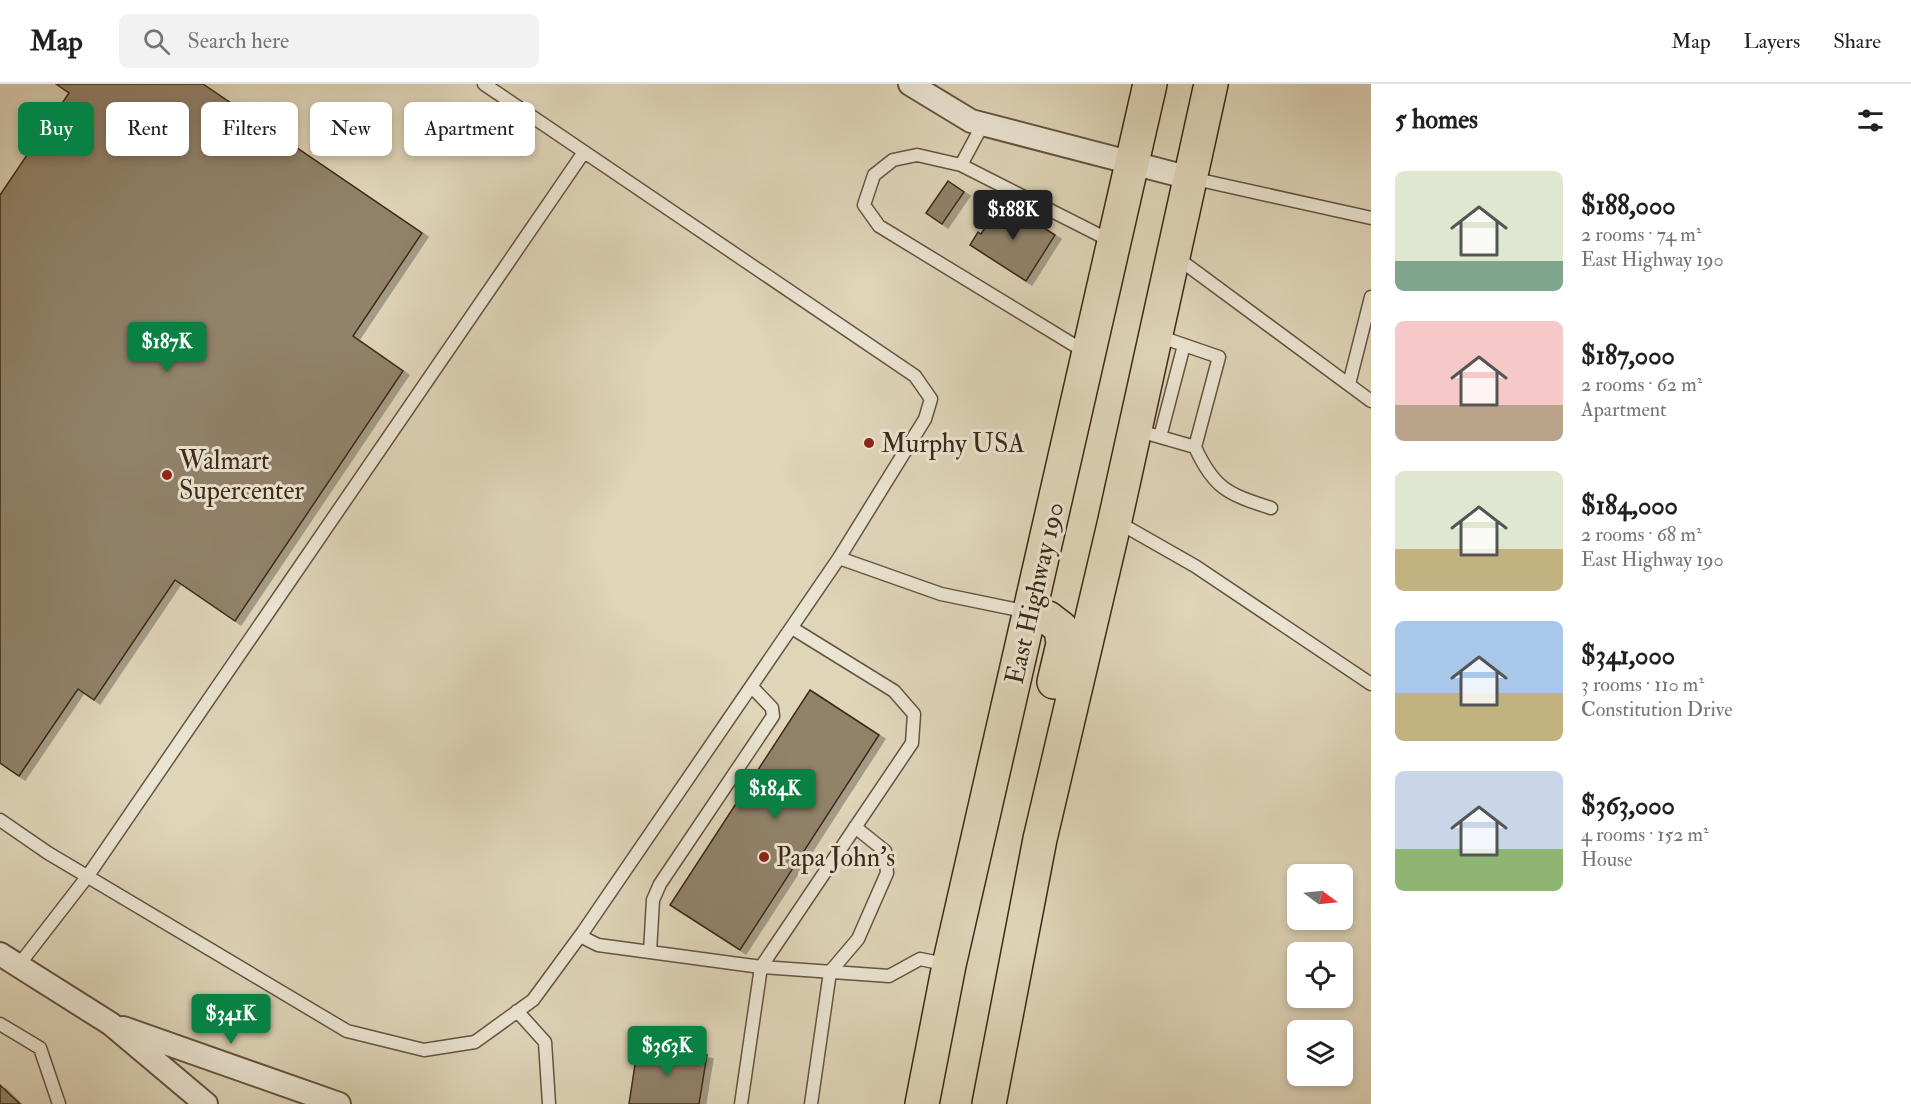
<!DOCTYPE html>
<meta charset="utf-8">
<style>
:root{--surface:#fff;--page:#f2f2f2;--text:#202124;--muted:#757577;--line:#e0e0e0;--accent:#0b8043}
body{margin:0;font-family:"IM FELL Double Pica",serif;background:var(--page);color:var(--text);height:100vh;display:flex;flex-direction:column;font-size:22px;white-space:nowrap}
*{box-sizing:border-box;margin:0}
p{font-size:20px;color:var(--muted)}
.icon{flex:none;width:33px;height:33px;fill:none;stroke:currentColor;stroke-width:2;stroke-linecap:round;stroke-linejoin:round}
.map{position:relative;flex:1;overflow:hidden}
.side{display:flex;flex-direction:column;background:var(--surface);width:540px}
.side>*{flex:none}
.top-card{position:absolute;left:18px;top:18px;width:570px;height:54px;display:flex;gap:12px}
.needle{width:39px;rotate:105deg}
.fabs{position:absolute;left:1287px;top:780px;display:grid;gap:12px}
.fabs a{display:grid;place-items:center;width:66px;height:66px;border-radius:9px;background:var(--surface);box-shadow:0 3px 9px #0003;font-size:30px}
.price{position:absolute;translate:-50% -51px;padding:0 14px;border-radius:6px;background:var(--accent);color:#fff;font-size:20px;line-height:39px;filter:drop-shadow(0 2px 3px #0008)}
.price::after{content:'';position:absolute;left:50%;top:36px;width:18px;height:14px;margin-left:-9px;background:inherit;clip-path:polygon(0 0,100% 0,50% 100%)}
.price.on{background:#222;color:#fff}
ul{padding:0;list-style:none}
li{display:flex;align-items:center;gap:18px;height:150px;padding:0 24px}
li span{display:grid;place-items:center;flex:none;width:168px;height:120px;border-radius:9px;color:#555}
li>.icon{margin-inline-start:auto}
span .icon{width:72px;height:72px;fill:#fffc;stroke-width:1}
li b{font-size:26px}
h2{display:flex;justify-content:space-between;align-items:center;height:72px;padding:0 24px;font-size:26px}
.tag{padding:0 21px;border-radius:9px;background:var(--surface);box-shadow:0 3px 9px #0003;font-size:21px;line-height:54px}
.tag.on{background:var(--accent);color:#fff}
header{display:flex;align-items:center;gap:36px;box-sizing:border-box;height:84px;padding:0 30px;background:var(--surface);border-bottom:2px solid var(--line)}
header strong{font-size:28px}
nav{display:flex;gap:33px;margin-inline-start:auto;font-size:21px}
.search{width:420px;height:54px;background:var(--page);display:flex;align-items:center;gap:15px;box-sizing:border-box;padding:0 21px;border-radius:9px;color:var(--muted);font-size:22px}
main{display:flex;flex:1;min-height:0}
.map>svg:first-child{display:block}
.building{fill:#91826b;stroke:#3c2917;stroke-width:1.5;filter:url(#shadow)}
.lines{fill:none;stroke-linecap:round;stroke-linejoin:round}
.lane-casing{stroke:#655440;stroke-width:15}
.street-casing{stroke:#655440;stroke-width:26}
.primary-casing{stroke:#3c2917;stroke-width:36}
.lane{stroke:#eae4d2;stroke-width:12}
.street{stroke:#eae4d2;stroke-width:22}
.primary{stroke:#dfd5b9;stroke-width:33}
.poi-dot{fill:#8f2418;stroke:#eae4d2;stroke-width:2}
.labels{text-anchor:middle;stroke-width:6;stroke-linejoin:round;paint-order:stroke}
.poi-label{font-size:26px;fill:#3c2917;stroke:#eae4d2;text-anchor:start}
.street-label{font-size:26px;fill:#3c2917;stroke:#eae4d2}
</style>
<header>
<strong>Map</strong>
<div class="search"><svg class="icon" aria-label="search" viewBox="0 0 24 24"><circle cx="10" cy="10" r="6"/><path d="M15 15l6 6"/></svg>Search here</div>
<nav><a>Map</a><a>Layers</a><a>Share</a></nav>
</header>
<main>
<div class="map">
<svg width="1371" height="1020" viewBox="0 0 1371 1020">
<defs>
<filter id="shadow"><feDropShadow dx="6" dy="4" stdDeviation="0" flood-color="#0004"/></filter>
</defs>
<rect width="100%" height="100%" fill="#dfd5b9"/>
<filter id="stains"><feTurbulence type="fractalNoise" baseFrequency=".00333" numOctaves="4"/><feColorMatrix values="0 0 0 0 .2 0 0 0 0 .09 0 0 0 0 .02 0 0 0 .5 -.17"/></filter>
<radialGradient id="worn" r=".72"><stop offset=".6" stop-color="#630" stop-opacity="0"/><stop offset="1" stop-color="#630" stop-opacity=".3"/></radialGradient>
<!-- building -->
<path class="building" d="M56,0H203L422,149L353,252L403,287L235,537L175,496L94,616L78,605L19,692L0,679V111L69,9Z
M948,97L964,108L942,140L926,129Z
M1002,117L1055,151L1026,197L970,161L978,148L981,150Z
M810,606L879,651L740,866L670,821Z
M638,961L707,971L699,1020H629Z
M0,1001L20,1020H0Z"/>
<g class="lines">
<!-- lane casing -->
<g class="lane-casing">
<path id="lane" d="M983,40L961,81L1113,158
M961,81L917,71L893,76L874,91L864,121L879,142L1087,269
M1191,94L1371,134
M1176,173L1371,317
M1158,252L1219,273L1195,363
M1349,300L1371,213
M1136,346L1195,363C1214,405 1228,410 1271,424
M1160,353L1184,261
M1116,437L1195,482L1371,600
M839,474L941,510L1028,528
M0,736L48,769L347,947L424,966L475,958L533,916L583,848L839,474L925,335L931,315L915,292L484,0
M580,852L598,861L761,883L912,659L914,630L894,607L792,544
M650,868L653,816L660,800L773,632L772,624L752,603
M18,882L87,793L584,68
M517,927L545,958L549,1020
M0,940L40,964L59,1020
M741,1020L761,883L889,892L920,875L949,881
M811,1020L830,888L858,855L887,789L885,767L855,743"/>
</g>
<!-- street casing -->
<g class="street-casing">
<path id="street" d="M910,0L971,37L1190,94
M0,870L111,940L206,1020
M123,944L339,1020"/>
</g>
<!-- primary casing -->
<g class="primary-casing">
<path id="primary" d="M1029,529L1048,534L1061,544L1063,560L1054,598
M922,1020L949,881L1150,0
M989,1020L1040,755L1115,436L1211,0"/>
</g>
<!-- lane -->
<use href="#lane" class="lane"/>
<!-- street -->
<use href="#street" class="street"/>
<!-- primary -->
<use href="#primary" class="primary"/>
</g>
<!-- markers -->
<g class="poi-dot">
<circle cx="869" cy="359" r="6"/>
<circle cx="167" cy="391" r="6"/>
<circle cx="764" cy="773" r="6"/>
</g>
<g class="labels">
<!-- poi labels -->
<g class="poi-label">
<text x="881" y="368">Murphy USA</text>
<text x="179" y="385">Walmart<tspan x="179" dy="30">Supercenter</tspan></text>
<text x="776" y="782">Papa John's</text>
</g>
<!-- street labels -->
<g class="street-label">
<text transform="translate(1034 509) rotate(-77)" y="9">East Highway 190</text>
</g>
</g>
<rect width="100%" height="100%" filter="url(#stains)"/>
<rect width="100%" height="100%" fill="url(#worn)"/>
</svg>
<div class="fabs">
<a><svg class="needle" viewBox="-14 -14 28 28"><path d="M0-13l5 13h-10z" fill="#e53935"/><path d="M0 13l5-13h-10z" fill="#757577"/></svg></a>
<a><svg class="icon" aria-label="locate" viewBox="0 0 24 24"><circle cx="12" cy="12" r="6"/><path d="M12 2v4M12 18v4M2 12h4M18 12h4"/></svg></a>
<a><svg class="icon" aria-label="layers" viewBox="0 0 24 24"><path d="M12 4l9 5-9 5-9-5zM3 14l9 5 9-5"/></svg></a>
</div>
<b class="price on" style="left:1013px;top:157px">$188K</b>
<b class="price" style="left:167px;top:289px">$187K</b>
<b class="price" style="left:775px;top:736px">$184K</b>
<b class="price" style="left:231px;top:961px">$341K</b>
<b class="price" style="left:667px;top:993px">$363K</b>
<div class="top-card">
<a class="tag on">Buy</a>
<a class="tag">Rent</a>
<a class="tag">Filters</a>
<a class="tag">New</a>
<a class="tag">Apartment</a>
</div>
</div>
<section class="side">
<h2>5 homes<svg class="icon" aria-label="filters" viewBox="0 0 24 24"><path d="M4 7h16M4 17h16"/><circle cx="9" cy="7" r="2"/><circle cx="15" cy="17" r="2"/></svg></h2>
<ul>
<li><span style="background:linear-gradient(#dfe7d0 75%,#7fa58c 0)"><svg class="icon" aria-label="home" viewBox="0 0 24 24"><path d="M3 11l9-7 9 7M6 9v11h12V9"/></svg></span><div><b>$188,000</b><p>2 rooms · 74 m²</p><p>East Highway 190</p></div></li>
<li><span style="background:linear-gradient(#f6c9c9 70%,#b9a48a 0)"><svg class="icon" aria-label="home" viewBox="0 0 24 24"><path d="M3 11l9-7 9 7M6 9v11h12V9"/></svg></span><div><b>$187,000</b><p>2 rooms · 62 m²</p><p>Apartment</p></div></li>
<li><span style="background:linear-gradient(#dfe7d0 65%,#c2b280 0)"><svg class="icon" aria-label="home" viewBox="0 0 24 24"><path d="M3 11l9-7 9 7M6 9v11h12V9"/></svg></span><div><b>$184,000</b><p>2 rooms · 68 m²</p><p>East Highway 190</p></div></li>
<li><span style="background:linear-gradient(#a9c7e8 60%,#c2b280 0)"><svg class="icon" aria-label="home" viewBox="0 0 24 24"><path d="M3 11l9-7 9 7M6 9v11h12V9"/></svg></span><div><b>$341,000</b><p>3 rooms · 110 m²</p><p>Constitution Drive</p></div></li>
<li><span style="background:linear-gradient(#c9d6e8 65%,#8fb573 0)"><svg class="icon" aria-label="home" viewBox="0 0 24 24"><path d="M3 11l9-7 9 7M6 9v11h12V9"/></svg></span><div><b>$363,000</b><p>4 rooms · 152 m²</p><p>House</p></div></li>
</ul>
</section>
</main>
